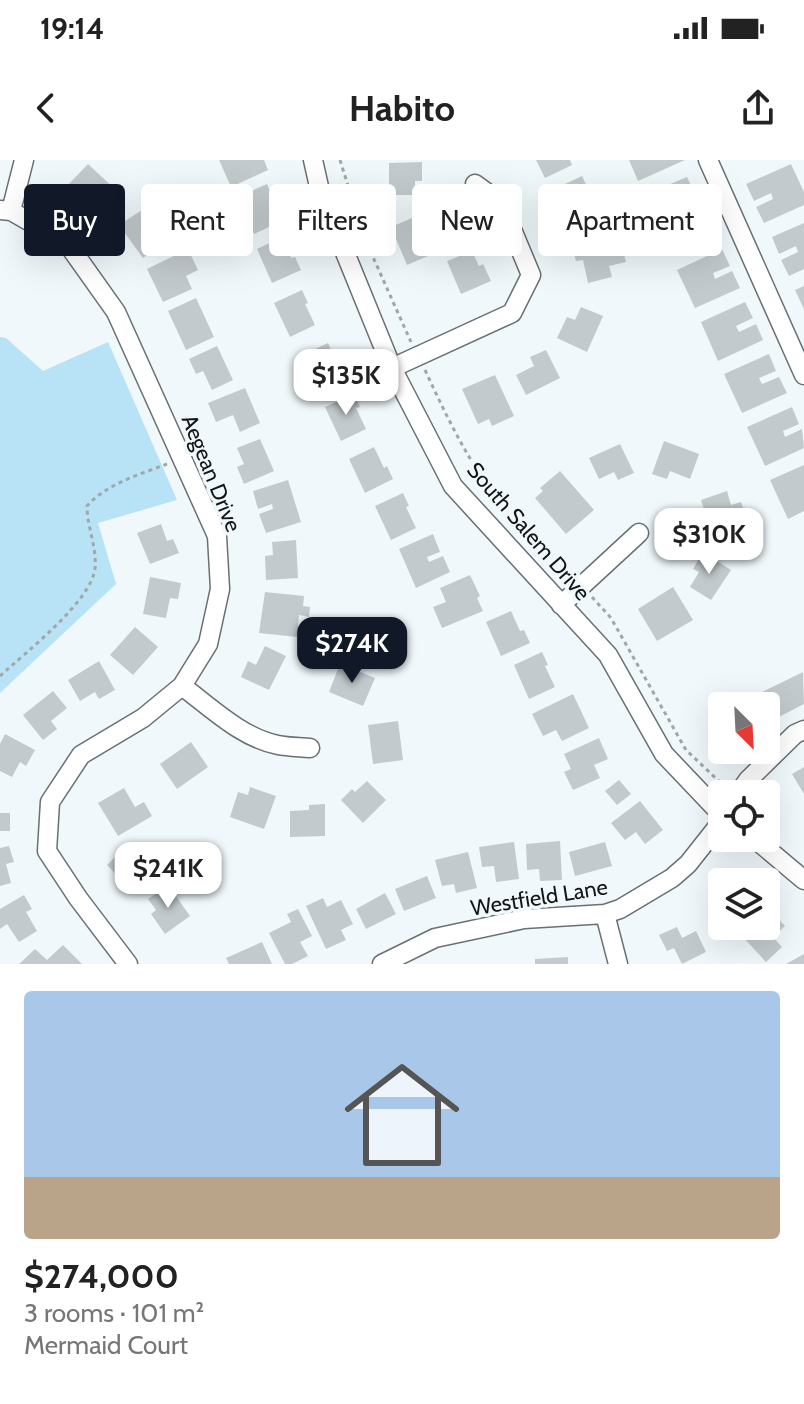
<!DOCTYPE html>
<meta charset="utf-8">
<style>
:root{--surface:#fff;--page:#f2f2f2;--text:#222;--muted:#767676;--line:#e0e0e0;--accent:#111827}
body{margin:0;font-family:Cabin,sans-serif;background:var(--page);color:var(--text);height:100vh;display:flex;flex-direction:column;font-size:30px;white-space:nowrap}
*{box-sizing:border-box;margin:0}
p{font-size:26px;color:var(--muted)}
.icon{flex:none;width:44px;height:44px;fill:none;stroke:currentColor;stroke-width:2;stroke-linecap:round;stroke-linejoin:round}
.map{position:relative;height:804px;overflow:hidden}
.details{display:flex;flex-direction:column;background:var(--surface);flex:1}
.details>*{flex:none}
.top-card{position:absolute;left:24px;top:24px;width:756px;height:72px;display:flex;gap:16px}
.needle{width:52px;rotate:156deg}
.controls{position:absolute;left:708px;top:532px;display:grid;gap:16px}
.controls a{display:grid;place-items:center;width:72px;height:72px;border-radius:8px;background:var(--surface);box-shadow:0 8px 32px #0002;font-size:40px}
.price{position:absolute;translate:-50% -68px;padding:0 18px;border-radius:16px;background:#fff;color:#222;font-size:26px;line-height:52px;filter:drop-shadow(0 2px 4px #0008)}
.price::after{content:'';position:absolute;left:50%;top:48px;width:24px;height:18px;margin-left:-12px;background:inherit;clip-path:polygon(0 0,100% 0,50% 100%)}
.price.on{background:var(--accent);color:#fff}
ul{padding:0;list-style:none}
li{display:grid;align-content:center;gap:16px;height:424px;padding:0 24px}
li+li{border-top:2px solid var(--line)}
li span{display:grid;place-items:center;height:248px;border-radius:8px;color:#555}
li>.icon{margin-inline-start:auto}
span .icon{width:144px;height:144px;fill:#fffc;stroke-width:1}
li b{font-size:34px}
.tag{padding:0 28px;border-radius:8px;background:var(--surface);box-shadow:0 8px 32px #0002;font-size:28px;line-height:72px}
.tag.on{background:var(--accent);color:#fff}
.status{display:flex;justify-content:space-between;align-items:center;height:56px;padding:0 40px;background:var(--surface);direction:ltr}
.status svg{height:22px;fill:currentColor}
header{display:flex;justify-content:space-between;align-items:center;height:104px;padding:0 24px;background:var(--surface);font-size:36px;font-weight:800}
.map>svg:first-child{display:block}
.green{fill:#b8e2f5}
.building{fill:#c3cacd}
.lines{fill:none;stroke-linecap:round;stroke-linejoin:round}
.minor-casing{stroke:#697073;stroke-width:21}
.path{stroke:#a1a7a9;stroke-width:3;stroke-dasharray:4 4;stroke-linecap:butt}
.minor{stroke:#fff;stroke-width:18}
.labels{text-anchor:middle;stroke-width:7;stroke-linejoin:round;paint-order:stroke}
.street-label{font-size:22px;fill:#131516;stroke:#f0f8fb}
</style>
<div class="status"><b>19:14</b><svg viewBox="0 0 49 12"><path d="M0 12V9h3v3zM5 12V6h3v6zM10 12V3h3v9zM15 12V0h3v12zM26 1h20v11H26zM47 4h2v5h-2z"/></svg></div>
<header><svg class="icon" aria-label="back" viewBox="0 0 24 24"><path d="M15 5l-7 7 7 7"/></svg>Habito<svg class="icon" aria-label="share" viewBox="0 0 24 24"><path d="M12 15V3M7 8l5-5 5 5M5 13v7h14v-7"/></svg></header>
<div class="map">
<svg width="804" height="804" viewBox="0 0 804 804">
<rect width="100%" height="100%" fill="#f0f8fb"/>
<!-- green -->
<path class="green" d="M0,177L6,178L43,211L108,182L177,340L98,363L116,424L0,533Z"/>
<!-- building -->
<path class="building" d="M219,0H264L268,10L231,27Z
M536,0H570L572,5L545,18Z
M629,0H685L638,21Z
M422,2V21H415V35H389V3Z
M88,4L117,31L97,52L68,25Z
M791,4L804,32V45L764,63L756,47L773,39L771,33L754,41L746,24Z
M582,16L600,54L566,70L558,53L571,47L569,42L556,48L548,32Z
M687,17L695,34L684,40L696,64L705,60L713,77L695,86L692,80L677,87L654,38L670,31L668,25Z
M267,24L273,37L269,39L280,62L254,74L238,37Z
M142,50L147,57L156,51L165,63L157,68L167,82L143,98L119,65Z
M426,52L433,68L420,74L422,79L435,73L442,90L407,105L391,67Z
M804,63V109L789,116L781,100L798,92L796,86L779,94L772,77Z
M282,77L291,98L295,97L301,110L272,123L257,89Z
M620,78L626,102L609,106L612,117L588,123L583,100L576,101L573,89Z
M188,89L198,110L186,116L192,129L163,142L147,109Z
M722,89L730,106L713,113L715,119L732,111L740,128L695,148L677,110Z
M472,91L479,106L483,104L491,121L461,134L447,101Z
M804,126V149L795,130Z
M302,130L308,143L305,144L315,165L290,177L274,143Z
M196,138L214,177L186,190L168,151Z
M745,142L753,158L736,166L739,172L756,164L763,180L718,201L701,162Z
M581,147L603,156L587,192L557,178L567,157L575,160Z
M328,183L337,204L341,202L347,215L318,229L303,195Z
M217,186L233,220L212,230L203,211L196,214L189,199Z
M546,190L560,218L526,235L516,215L534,206L530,197Z
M769,194L776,211L759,218L762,224L779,217L787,233L742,253L724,214Z
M495,215L514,256L492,266L489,259L478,264L462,229Z
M245,228L260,263L240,272L233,255L216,262L208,243Z
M354,234L360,247L356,248L366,269L341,281L325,247Z
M792,247L799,264L783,271L785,277L802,269L804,288L765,306L747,267Z
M260,279L274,311L244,324L237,307L244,304L237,288Z
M664,281L699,294L690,319L670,311L667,319L652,314Z
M620,284L634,313L618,320L614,312L599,319L589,298Z
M374,287L384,308L387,306L393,319L365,333L349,299Z
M804,305V351L788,359L770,320Z
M560,311L594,350L566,374L535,338L543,331L540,328Z
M288,320L301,362L266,373L259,354L273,349L272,344L258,349L253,331Z
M727,331L731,345L741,342L744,351L734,354L737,363L706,373L701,357L706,355L701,340Z
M403,333L409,346L406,347L416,368L391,380L375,346Z
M161,364L167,381L173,379L179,393L150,404L137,373Z
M433,374L440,392L427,397L429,402L443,396L450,412L416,428L399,389Z
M296,380L298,418L266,420L265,396L273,395L272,382Z
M703,392L731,410L711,440L690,427L699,412L693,409Z
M470,415L480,436L477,438L483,451L442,468L433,447L446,442L440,428Z
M150,417L181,423L178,439L170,438L166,458L143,454Z
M673,427L693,460L657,481L638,449Z
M265,432L304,436L303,446L310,447L309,457L299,455L297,477L259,473Z
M511,451L520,471L524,470L530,483L501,496L486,462Z
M135,467L158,487L133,515L110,495Z
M265,486L286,496L269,530L241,517L248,501L256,505Z
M542,492L548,505L545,506L555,527L529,539L514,505Z
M99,501L115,530L99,539L95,532L80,541L68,520Z
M340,504L375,518L363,546L329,532Z
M803,512L804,544L775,559L762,532Z
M53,531L67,548L51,561L57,569L43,580L23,555Z
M573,534L589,568L562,581L556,570L543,576L532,554Z
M398,561L403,600L373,604L368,565Z
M722,572V588L714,580Z
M5,574L35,590L26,606L20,602L12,617L0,611V584Z
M599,578L608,599L594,605L600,618L573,630L564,612L571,609L564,594Z
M191,582L208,607L177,629L160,604Z
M724,590H747L734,601Z
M804,607V634L792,614Z
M619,620L631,634L617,645L605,631Z
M367,621L386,640L363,663L341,640L352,629L355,632Z
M250,627L276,636L264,669L230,657L238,632L248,635Z
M124,628L135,647L144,642L152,656L118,676L98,643Z
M640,641L663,670L645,684L636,672L625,680L611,663Z
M325,644V676L290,677V651L309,650V645Z
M0,653H10V671H0Z
M560,681L562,720L540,721L539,709L527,710L526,684Z
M514,682L519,719L496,722L494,706L482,707L479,687Z
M605,682L612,706L575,716L569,692Z
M128,684L155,711L133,732L107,705Z
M9,686L14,702L6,704L11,723L0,726V688Z
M468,692L477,728L456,733L454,724L442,726L435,700Z
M427,716L436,738L404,751L395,729Z
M168,725L190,756L165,774L151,754L156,750L148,739Z
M385,733L396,754L366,769L356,749Z
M24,735L32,749L26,752L37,771L19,782L7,764L0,769V749Z
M323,738L327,747L341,740L353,764L341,770L346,780L326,789L306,746Z
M298,749L312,776L300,782L308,796L292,804H285L269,773L291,762L287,754Z
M770,750L785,766L773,777L782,787L766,802L742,776L753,766H766V754Z
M677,767L682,778L696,771L706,792L682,804L674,788L667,791L659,775Z
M262,782L272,804H229L226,798Z
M63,785L82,804H19L35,789L47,800Z
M804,794V804H786Z
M568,797V804H535V799Z"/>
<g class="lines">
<!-- minor casing -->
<g class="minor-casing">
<path id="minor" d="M313,0L320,31L392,208L453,326L608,495L664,594L722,655
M708,0L804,215
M0,50L11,51L67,83L116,152L217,376L220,429L208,484L182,526L143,558L81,595L50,642L47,691L78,738L128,804
M11,51L24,0
M392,208L512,153L531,115L501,43L475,24
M561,445L639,373
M182,526C210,547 242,578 278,585C288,587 299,587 310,588
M738,634L748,620L795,574L804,570
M754,678L804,720
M605,754L618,804
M382,804L435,778L524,759L605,754L620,749L672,718L688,704L722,661"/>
</g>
<!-- path -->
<path class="path" d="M340,0L364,77L411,182
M425,210C451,266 478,322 521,367C537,383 554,398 570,414
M592,437L611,458L686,590L724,626
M0,516C25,493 92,441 95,408C97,387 87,367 87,346C106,324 141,314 167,304"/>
<!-- minor -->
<use href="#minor" class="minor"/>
</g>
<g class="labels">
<!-- street labels -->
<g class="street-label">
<text transform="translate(212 313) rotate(68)" y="8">Aegean Drive</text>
<text transform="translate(529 371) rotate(49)" y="8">South Salem Drive</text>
<text transform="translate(539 737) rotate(-9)" y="8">Westfield Lane</text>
</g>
</g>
</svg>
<div class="controls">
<a><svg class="needle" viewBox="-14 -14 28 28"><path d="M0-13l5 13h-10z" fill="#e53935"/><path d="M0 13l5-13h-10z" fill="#767676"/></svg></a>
<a><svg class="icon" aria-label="locate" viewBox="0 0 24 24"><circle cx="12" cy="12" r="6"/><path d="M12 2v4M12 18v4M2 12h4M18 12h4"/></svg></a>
<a><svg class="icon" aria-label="layers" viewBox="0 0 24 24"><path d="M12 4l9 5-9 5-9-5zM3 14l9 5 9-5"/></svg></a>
</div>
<b class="price" style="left:346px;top:257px">$135K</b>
<b class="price" style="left:709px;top:416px">$310K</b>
<b class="price on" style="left:352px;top:525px">$274K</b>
<b class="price" style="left:168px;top:750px">$241K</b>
<div class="top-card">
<a class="tag on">Buy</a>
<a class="tag">Rent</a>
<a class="tag">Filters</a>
<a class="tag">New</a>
<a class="tag">Apartment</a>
</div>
</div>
<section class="details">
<ul>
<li><span style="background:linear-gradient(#a9c7e8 75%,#b9a48a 0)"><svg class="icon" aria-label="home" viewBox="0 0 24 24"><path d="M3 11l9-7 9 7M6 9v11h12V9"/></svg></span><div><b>$274,000</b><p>3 rooms · 101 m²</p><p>Mermaid Court</p></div></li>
</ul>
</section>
